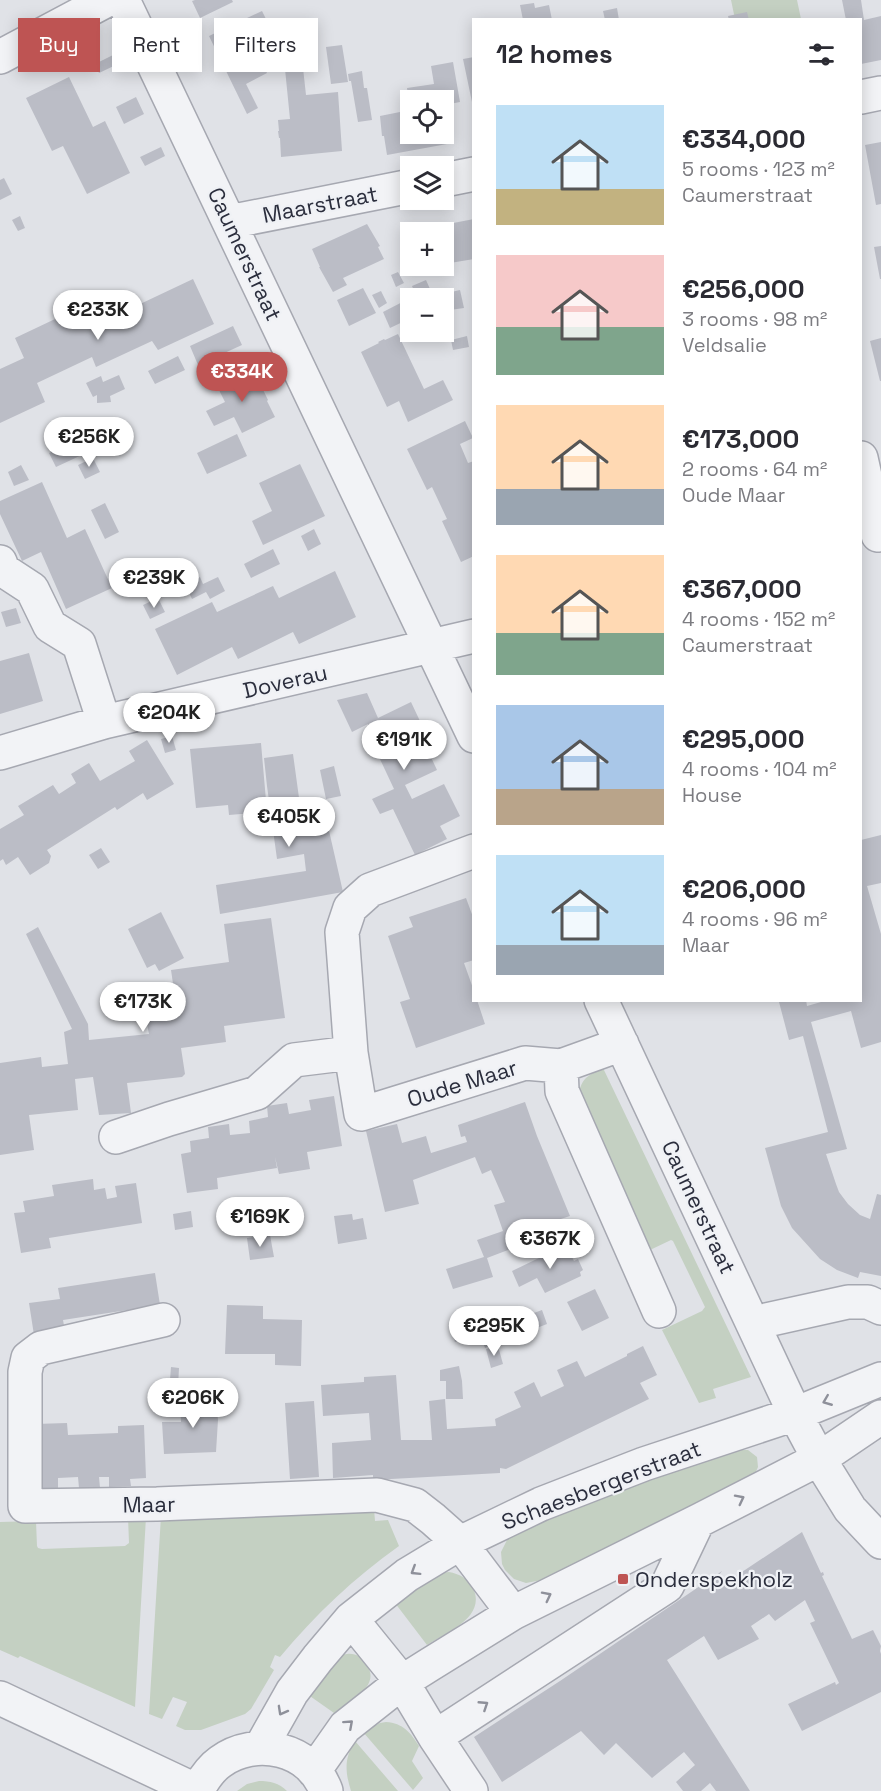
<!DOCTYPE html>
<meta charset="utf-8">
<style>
:root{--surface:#fff;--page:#f2f2f3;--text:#2b2b33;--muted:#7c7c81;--accent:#be5453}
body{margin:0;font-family:"Space Grotesk",sans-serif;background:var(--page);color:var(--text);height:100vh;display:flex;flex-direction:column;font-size:22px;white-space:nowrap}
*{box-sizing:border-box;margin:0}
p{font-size:20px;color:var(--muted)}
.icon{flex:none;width:33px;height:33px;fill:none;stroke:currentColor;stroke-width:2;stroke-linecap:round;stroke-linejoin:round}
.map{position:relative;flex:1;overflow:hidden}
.panel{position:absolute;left:472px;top:18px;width:390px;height:984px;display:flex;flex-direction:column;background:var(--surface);border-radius:0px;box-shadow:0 3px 15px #0003}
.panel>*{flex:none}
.top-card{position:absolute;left:18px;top:18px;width:364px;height:54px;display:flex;gap:12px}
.buttons{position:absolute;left:400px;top:90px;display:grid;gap:12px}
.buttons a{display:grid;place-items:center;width:54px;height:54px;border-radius:0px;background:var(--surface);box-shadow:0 3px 15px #0003;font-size:30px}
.price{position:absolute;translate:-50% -51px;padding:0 14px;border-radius:21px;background:#fff;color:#222;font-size:20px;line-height:39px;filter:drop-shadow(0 2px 3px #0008)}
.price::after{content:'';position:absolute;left:50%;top:36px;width:18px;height:14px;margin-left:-9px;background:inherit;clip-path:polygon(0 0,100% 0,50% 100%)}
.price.selected{background:var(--accent);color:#fff}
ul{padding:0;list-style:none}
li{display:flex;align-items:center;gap:18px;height:150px;padding:0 24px}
li span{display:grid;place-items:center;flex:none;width:168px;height:120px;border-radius:0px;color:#555}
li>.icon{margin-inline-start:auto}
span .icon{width:72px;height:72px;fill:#fffc;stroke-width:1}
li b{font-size:26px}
h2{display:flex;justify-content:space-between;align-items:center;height:72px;padding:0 24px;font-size:26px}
.tag{padding:0 21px;border-radius:0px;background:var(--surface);box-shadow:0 3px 15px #0003;font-size:21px;line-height:54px}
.tag.selected{background:var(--accent);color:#fff}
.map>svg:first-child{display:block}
.green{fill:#c4d0c2}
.building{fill:#bbbdc6}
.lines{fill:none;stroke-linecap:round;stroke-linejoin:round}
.minor-casing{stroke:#a6a8b1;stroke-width:36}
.minor{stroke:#f2f3f6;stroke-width:33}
.oneway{stroke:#8e909a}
.poi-dot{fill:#be5453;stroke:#eff1f5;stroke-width:2}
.labels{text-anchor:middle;stroke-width:4.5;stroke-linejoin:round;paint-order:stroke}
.street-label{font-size:22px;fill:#2b2e3d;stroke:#eff1f5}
.poi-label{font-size:22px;fill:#2b2e3d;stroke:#eff1f5;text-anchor:start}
</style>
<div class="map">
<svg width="881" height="1791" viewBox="0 0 881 1791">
<rect width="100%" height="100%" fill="#e0e2e7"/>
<!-- green -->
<path class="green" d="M731,0H797L801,19H735Z
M603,1068L751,1377L713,1389L716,1398L699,1403L662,1330L702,1311L705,1307L673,1241L671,1240L650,1250L579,1092C583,1076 590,1075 603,1068Z
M740,1450H748L757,1457L758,1467L754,1476L703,1503L542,1580L526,1583L514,1579L505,1570L502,1564L501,1552L508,1538L566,1507Z
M374,1509L375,1521L388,1520L399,1546C354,1578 315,1615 280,1657L275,1655L270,1667L274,1670L251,1709L245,1714L201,1730H185L176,1726L187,1702L173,1697L162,1719L149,1714L161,1516Z
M128,1517H146L135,1707L20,1656L18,1658L0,1650V1522L36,1521L37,1546L38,1548L42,1549L125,1546L129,1543Z
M449,1572C459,1574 468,1578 473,1588C487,1617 446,1633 427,1645L395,1603L439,1573Z
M347,1654C356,1653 361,1657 366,1664C383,1686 348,1702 334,1713L307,1694L341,1655Z
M386,1722C403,1723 411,1733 419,1746L412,1761L423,1778L413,1790L363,1732L380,1723Z
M355,1741L398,1791H351C345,1772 344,1758 355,1741Z
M259,1781C270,1781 279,1783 287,1791H237L247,1784Z"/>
<!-- building -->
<path class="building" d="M195,0H232L233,2L200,18L192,1Z
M842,0H861L864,20L881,16V60L861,64V20H846Z
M534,3L535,8L549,5L552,20H523L520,5Z
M617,8L619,20H605L603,11Z
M262,11L271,29L266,31L275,49L259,57L267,73L246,84L258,108L247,114L209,36Z
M747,12L749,20H729L728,16Z
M342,45L348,82L331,84L326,47Z
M115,54L120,63L99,73L95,64Z
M474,57V101L472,102L463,59Z
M453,62L460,102L444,105V100H411V134H445L447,144L387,155L384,136H382L380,116L410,110L407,88L434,84L431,66Z
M303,68L306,95L338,92L342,151L281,157L280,138H279L278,131H279L278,120L290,119L285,69Z
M362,71L364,88H367L372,120L358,122L351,81H349L348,74Z
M69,77L93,127L105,121L130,173L87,194L63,146L52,151L26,98Z
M136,97L144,114L124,124L116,107Z
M881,142V204L876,205L865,145Z
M161,147L165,156L145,166L140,157Z
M4,178L12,194L0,200V180Z
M20,216L25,228L18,231L12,220Z
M474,219V259L444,264V232H418L417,230Z
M367,224L380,246L378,247L384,259L343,278L347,285L333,292L319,267H320L312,249Z
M881,246V279H880L874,247Z
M398,272L404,283L396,287L391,275Z
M193,279L214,324L158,350L152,341L96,367L92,357L37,383L45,402L0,423V369L24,358L15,338L72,311L77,322L133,295L138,305Z
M426,280L434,298H417L412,286Z
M363,288L376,313L349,326L337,300Z
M460,290L464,308L450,310L447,293Z
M381,291L387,303L379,308L372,295Z
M414,296L416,298H411V318L390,328L383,312Z
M233,326L242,345L198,365L190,346Z
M398,334L424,389L443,380L453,400L408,422L399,401L387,407L361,352L379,343L378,342L384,339L385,340Z
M467,336L469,347L453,350L451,340Z
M881,338V381H880L870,341Z
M178,356L185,370L155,384L148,371Z
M253,369L268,400L267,401L275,417L242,433L234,417L214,426L206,411L225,402L217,386Z
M119,375L125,389L110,396L111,402L97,403V395L93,397L86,383L101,376L103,382Z
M465,421L473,438L460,444L468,463L474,461V478L472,479L474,484V556L461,562L442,521L447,519L432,487L427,490L407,449Z
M237,434L247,456L207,474L197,453Z
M80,439L86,453L56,467L49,453Z
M93,458L100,472L85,479L78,465Z
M300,464L325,516L263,545L252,521L272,511L259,483Z
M21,465L29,480L14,486L8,472Z
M42,482L67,538L85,529L112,588L66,609L41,552L22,561L0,514V501Z
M105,503L119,532L105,539L91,510Z
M314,529L321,544L308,551L301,536Z
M273,549L280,564L251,578L244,564Z
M133,562L140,575L125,582L119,569Z
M335,571L356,617L299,644L293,632L238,659L232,647L177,675L155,629L212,602L217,612L273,586L279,598Z
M200,577L203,584L218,577L225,591L210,599L206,592L192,599L185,584Z
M158,598L165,612L150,619L143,605Z
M16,608L21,623L6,627L1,612Z
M29,653L43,701L0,714V661Z
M367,693L378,718L411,702L427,736L422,738L437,770L405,785L412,799L444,784L460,816L440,826L447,839L415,855L393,809L380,814L372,799L394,789L379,757L384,755L368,724L352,732L337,700Z
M172,736L176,750L165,753L161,739Z
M147,740L174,784L147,800L143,793L117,810L115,807L47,850L51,856L49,863L30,875L18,857L6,865L3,859L0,861V829L24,815L18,806L53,785L59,794L76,783L71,774L89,763L100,781L135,761L129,751Z
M261,743L267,812L229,815L228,805L196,808L190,749Z
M293,754L300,805L322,800L343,892L220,914L216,885L306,871L304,854L277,859L267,786L264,758Z
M334,766L341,796L326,799L320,770Z
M881,835V883L867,886L881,934V1042L861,1048L851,1011L811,1022L847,1149L826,1154L836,1184L839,1192L848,1204L860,1215L870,1219L877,1194L881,1195V1276L860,1272L858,1278L837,1270L820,1259L792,1228L781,1206L765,1148L828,1132L803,1036L789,1040L779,1002L806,1000L807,1006L828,1000H861V840Z
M101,848L110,862L98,869L89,855Z
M466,898L473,917L474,916V960L464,963L474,991V1000H477L485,1024L416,1048L400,1002L410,999L388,936L413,927L409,917Z
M161,912L184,958L159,971L155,964L147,968L128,929Z
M271,918L285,1018L224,1026L226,1042L181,1048L185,1074L182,1077L127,1083L131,1113L99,1115L93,1077L75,1079L78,1110L29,1115L34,1150L0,1155V1063L41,1057L42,1067L68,1064L64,1032L72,1029L26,934L38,927L88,1024L89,1040L149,1034L144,1009L176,1004L171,970L229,962L224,924Z
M334,1096L342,1146L307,1152L310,1169L279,1174L275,1157L277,1168L217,1178L218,1189L187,1193L181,1154L191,1152L190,1141L209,1138L208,1127L229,1124L230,1135L250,1133L249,1121L268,1117L267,1106L287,1103L289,1114L311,1110L309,1100Z
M525,1102L537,1136L570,1216L527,1230L532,1241L487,1258L493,1277L453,1289L446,1269L484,1257L477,1240L503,1231L494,1205L505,1202L491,1170L482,1174L475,1157L413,1180L419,1204L385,1212L366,1131L397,1124L402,1143L426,1136L431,1153L467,1142L465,1136L461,1137L458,1125Z
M93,1179L94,1190L105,1188L107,1199L117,1197L115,1186L136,1183L142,1223L49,1238L51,1248L21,1253L14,1213L25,1212L23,1201L54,1196L52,1185Z
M300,1208L302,1221L287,1223L285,1210Z
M191,1211L193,1227L175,1230L173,1214Z
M266,1212L267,1223L256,1225L254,1214Z
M352,1214L353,1220L363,1218L367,1239L338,1244L334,1216Z
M270,1235L274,1257L250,1260L247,1238Z
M566,1245L574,1261L578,1259L583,1270L580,1272L581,1276L545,1293L537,1278L519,1287L512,1271Z
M155,1273L160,1305L63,1320L65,1331L34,1335L29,1303L60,1299L58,1288Z
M595,1289L609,1318L582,1331L567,1302Z
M227,1305L263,1306V1319L302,1320L301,1366L275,1365V1354H225Z
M542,1310L547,1324L529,1331L523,1317Z
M515,1320L521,1334L511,1338L505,1324Z
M468,1324L472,1336L455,1342L451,1330Z
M490,1330L495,1344L485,1348L480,1333Z
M498,1346L503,1364L491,1368L486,1349Z
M643,1346L657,1375L640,1383L649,1399L506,1469L500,1468V1473L373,1480V1475L333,1478L332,1443L371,1440L369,1413L323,1416L321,1385L364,1382V1377L396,1375L401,1440H432L429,1401L445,1399L447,1429L496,1426L495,1419L521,1407L514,1392L534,1382L541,1397L564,1386L557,1370L577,1361L585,1377L627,1356V1354Z
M459,1366L462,1381L463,1399H446V1381H440V1370Z
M171,1367L179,1368L177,1405H168Z
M180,1399L216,1400L218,1420L216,1452L164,1454L162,1422H181Z
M314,1401L319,1477L290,1479L285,1403Z
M67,1423L68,1435L118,1433V1426L144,1425L146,1478L130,1479L131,1486L109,1487V1477H99L100,1488H79L78,1477L58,1478V1489L37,1490L35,1424Z
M802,1532L821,1573L823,1572L824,1575L822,1576L852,1639L873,1630L881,1646L880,1651L881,1654V1692L802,1731L788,1704L835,1682L836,1685L839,1683L810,1623L815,1621L805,1600L775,1621L769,1614L751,1626L759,1639L718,1660L704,1636L667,1660L750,1791H716L710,1783L701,1791H683L676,1782L695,1765L684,1752L652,1778L616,1743L604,1755L581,1731L502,1782L474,1737L560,1681L722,1571L719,1575L724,1584Z"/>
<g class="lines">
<!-- minor casing -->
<g class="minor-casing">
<path id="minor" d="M123,0L474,736
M0,57L107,0
M861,97L881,93
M444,180L474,174
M229,222L411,186
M861,458L878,535
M0,562L3,570L32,589L50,626L79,644L104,722
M0,753L104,722L474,636
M474,851L370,890L350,908L342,932L351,1053L361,1114L525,1063L561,1066L622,1044
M601,1000L795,1414L819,1459L850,1509L881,1542
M561,1066L562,1091L659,1311
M116,1137L169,1119L257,1093L294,1060L351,1053
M163,1320L41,1348L28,1358L25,1372V1506L157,1504L377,1495L415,1505L433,1519L460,1543L513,1613
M753,1323L848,1302H868L881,1308
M351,1619L402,1682L435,1737L471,1791
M0,1698L197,1791
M435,1737L667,1586L698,1521
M261,1747L292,1692L318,1658L351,1619L407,1575L460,1543L541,1504L644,1464L795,1414L881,1379
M314,1771L345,1727L402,1682L429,1665L513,1613L698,1521L819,1459L881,1417
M197,1791C203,1780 210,1769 220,1762C255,1736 311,1748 326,1791"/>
</g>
<!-- minor -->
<use href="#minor" class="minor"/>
</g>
<!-- one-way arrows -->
<defs><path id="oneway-chevron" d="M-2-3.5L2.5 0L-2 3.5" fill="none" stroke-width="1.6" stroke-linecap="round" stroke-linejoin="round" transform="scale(1.5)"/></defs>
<g class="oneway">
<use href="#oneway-chevron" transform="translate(827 1401) rotate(158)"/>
<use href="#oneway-chevron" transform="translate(740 1499) rotate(-27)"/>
<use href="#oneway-chevron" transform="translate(415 1571) rotate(148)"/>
<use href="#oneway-chevron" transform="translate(547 1596) rotate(-27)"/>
<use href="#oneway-chevron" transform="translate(484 1705) rotate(-33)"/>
<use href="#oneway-chevron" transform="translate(282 1711) rotate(119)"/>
<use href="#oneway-chevron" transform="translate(349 1724) rotate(-42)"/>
</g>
<!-- markers -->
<rect class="poi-dot" x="617" y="1573" width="12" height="12" rx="3"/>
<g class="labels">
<!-- street labels -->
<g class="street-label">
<text transform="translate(320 204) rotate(-11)" y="8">Maarstraat</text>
<text transform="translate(245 254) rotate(65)" y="8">Caumerstraat</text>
<text transform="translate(285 681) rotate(-13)" y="8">Doverau</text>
<text transform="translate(462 1083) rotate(-17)" y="8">Oude Maar</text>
<text transform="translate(699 1207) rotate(65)" y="8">Caumerstraat</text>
<text transform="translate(601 1485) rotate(-21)" y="8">Schaesbergerstraat</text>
<text transform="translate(149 1504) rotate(-1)" y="8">Maar</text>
</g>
<!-- poi labels -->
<g class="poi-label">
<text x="635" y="1587">Onderspekholz</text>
</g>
</g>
</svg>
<div class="buttons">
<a><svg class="icon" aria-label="locate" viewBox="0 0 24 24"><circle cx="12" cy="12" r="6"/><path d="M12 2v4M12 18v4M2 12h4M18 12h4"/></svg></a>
<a><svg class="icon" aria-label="layers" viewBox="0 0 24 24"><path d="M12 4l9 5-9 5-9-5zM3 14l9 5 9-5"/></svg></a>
<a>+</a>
<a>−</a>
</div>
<b class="price" style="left:98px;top:341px">€233K</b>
<b class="price selected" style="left:242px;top:403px">€334K</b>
<b class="price" style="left:89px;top:468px">€256K</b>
<b class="price" style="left:154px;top:609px">€239K</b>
<b class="price" style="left:169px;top:744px">€204K</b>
<b class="price" style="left:404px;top:771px">€191K</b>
<b class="price" style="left:289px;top:848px">€405K</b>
<b class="price" style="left:143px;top:1033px">€173K</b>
<b class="price" style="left:260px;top:1248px">€169K</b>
<b class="price" style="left:550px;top:1270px">€367K</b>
<b class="price" style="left:494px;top:1357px">€295K</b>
<b class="price" style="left:193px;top:1429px">€206K</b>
<div class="top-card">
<a class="tag selected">Buy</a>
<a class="tag">Rent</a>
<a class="tag">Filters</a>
</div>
<section class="panel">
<h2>12 homes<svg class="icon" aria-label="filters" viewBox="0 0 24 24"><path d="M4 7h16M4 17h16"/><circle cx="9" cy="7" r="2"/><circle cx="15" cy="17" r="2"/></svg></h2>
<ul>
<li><span style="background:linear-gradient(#bfe0f5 70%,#c2b280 0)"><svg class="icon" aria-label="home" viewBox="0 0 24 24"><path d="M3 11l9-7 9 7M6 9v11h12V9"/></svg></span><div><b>€334,000</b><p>5 rooms · 123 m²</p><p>Caumerstraat</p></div></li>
<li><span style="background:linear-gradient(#f6c9c9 60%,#7fa58c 0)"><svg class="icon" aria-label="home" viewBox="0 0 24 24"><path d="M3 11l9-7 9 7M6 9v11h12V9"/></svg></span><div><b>€256,000</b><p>3 rooms · 98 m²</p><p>Veldsalie</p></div></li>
<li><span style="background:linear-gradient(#ffd9b3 70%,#9aa5b1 0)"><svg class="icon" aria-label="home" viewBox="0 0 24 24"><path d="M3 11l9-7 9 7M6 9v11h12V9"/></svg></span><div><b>€173,000</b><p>2 rooms · 64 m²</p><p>Oude Maar</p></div></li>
<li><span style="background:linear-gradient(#ffd9b3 65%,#7fa58c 0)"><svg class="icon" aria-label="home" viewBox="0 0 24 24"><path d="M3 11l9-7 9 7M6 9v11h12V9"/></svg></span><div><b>€367,000</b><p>4 rooms · 152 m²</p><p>Caumerstraat</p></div></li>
<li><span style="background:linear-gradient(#a9c7e8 70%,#b9a48a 0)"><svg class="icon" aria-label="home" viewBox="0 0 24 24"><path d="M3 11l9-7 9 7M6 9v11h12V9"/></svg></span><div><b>€295,000</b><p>4 rooms · 104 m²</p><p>House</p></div></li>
<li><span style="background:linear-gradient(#bfe0f5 75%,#9aa5b1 0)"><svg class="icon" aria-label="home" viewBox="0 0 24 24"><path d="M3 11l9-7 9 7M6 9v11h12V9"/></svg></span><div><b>€206,000</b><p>4 rooms · 96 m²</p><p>Maar</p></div></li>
</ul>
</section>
</div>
